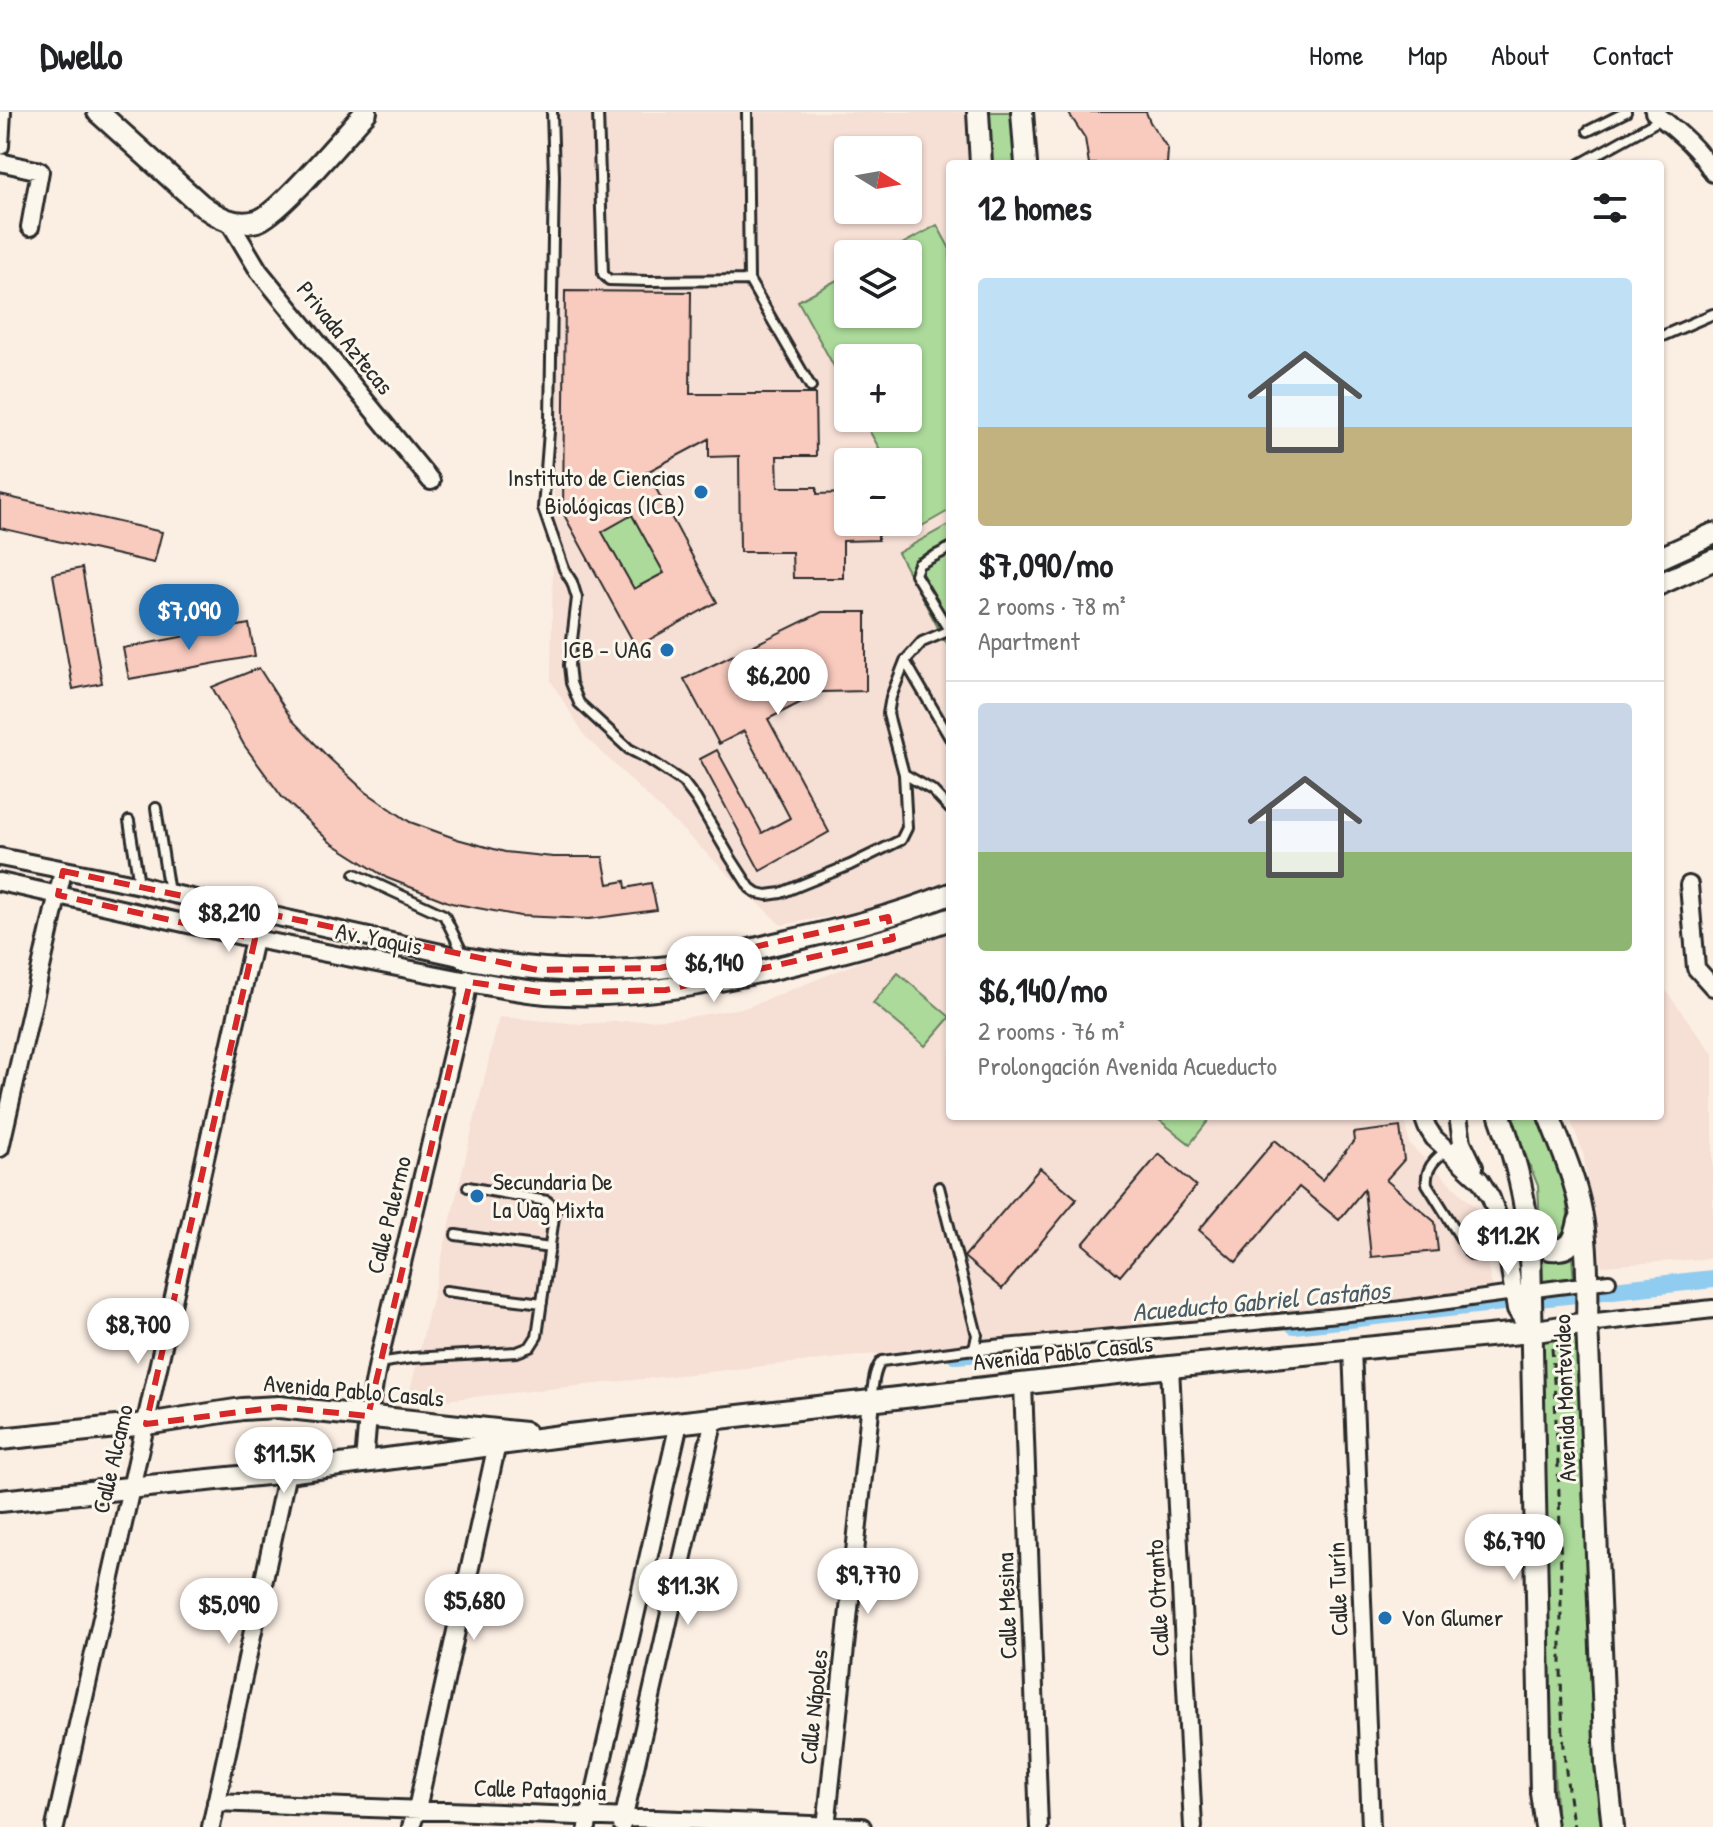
<!DOCTYPE html>
<meta charset="utf-8">
<style>
:root{--surface:#fff;--page:#f6f6f6;--text:#202124;--muted:#757577;--line:#e0e0e0;--accent:#1f6fb2}
body{margin:0;font-family:"Patrick Hand",sans-serif;background:var(--page);color:var(--text);height:100vh;display:flex;flex-direction:column;font-size:30px;white-space:nowrap}
*{box-sizing:border-box;margin:0}
p{font-size:26px;color:var(--muted)}
.icon{flex:none;width:44px;height:44px;fill:none;stroke:currentColor;stroke-width:2;stroke-linecap:round;stroke-linejoin:round}
.map{position:relative;flex:1;overflow:hidden}
.panel{position:absolute;left:946px;top:48px;width:718px;height:960px;display:flex;flex-direction:column;background:var(--surface);border-radius:8px;box-shadow:0 2px 6px #0004}
.panel>*{flex:none}
.needle{width:52px;rotate:101deg}
.fabs{position:absolute;left:834px;top:24px;display:grid;gap:16px}
.fabs a{display:grid;place-items:center;width:88px;height:88px;border-radius:8px;background:var(--surface);box-shadow:0 2px 6px #0004;font-size:40px}
.price{position:absolute;translate:-50% -68px;padding:0 18px;border-radius:28px;background:#fff;color:#222;font-size:26px;line-height:52px;filter:drop-shadow(0 2px 4px #0008)}
.price::after{content:'';position:absolute;left:50%;top:48px;width:24px;height:18px;margin-left:-12px;background:inherit;clip-path:polygon(0 0,100% 0,50% 100%)}
.price.active{background:var(--accent);color:#fff}
ul{padding:0;list-style:none}
li{display:grid;align-content:center;gap:16px;height:424px;padding:0 32px}
li+li{border-top:2px solid var(--line)}
li span{display:grid;place-items:center;height:248px;border-radius:8px;color:#555}
li>.icon{margin-inline-start:auto}
span .icon{width:144px;height:144px;fill:#fffc;stroke-width:1}
li b{font-size:34px}
h2{display:flex;justify-content:space-between;align-items:center;height:96px;padding:0 32px;font-size:34px}
header{display:flex;align-items:center;gap:48px;box-sizing:border-box;height:112px;padding:0 40px;background:var(--surface);border-bottom:2px solid var(--line)}
header strong{font-size:38px}
nav{display:flex;gap:44px;margin-inline-start:auto;font-size:28px}
.map>svg:first-child{display:block}
.built{fill:#f6dfd5;fill-rule:evenodd}
.green{fill:#abda9a;stroke:#6b8262;stroke-width:2}
.lines{fill:none;stroke-linecap:round;stroke-linejoin:round}
.canal{stroke:#8fccf0;stroke-width:18}
.building{fill:#f9cabe;stroke:#2b2b2b;stroke-width:2;fill-rule:evenodd}
.service-casing{stroke:#2b2b2b;stroke-width:14}
.pedestrian-casing{stroke:#2b2b2b;stroke-width:18}
.minor-casing{stroke:#2b2b2b;stroke-width:22}
.tertiary-casing{stroke:#2b2b2b;stroke-width:26}
.path{stroke:#2b2b2b;stroke-width:3;stroke-dasharray:8 6;stroke-linecap:butt}
.service{stroke:#fbf7ec;stroke-width:8}
.pedestrian{stroke:#fbf7ec;stroke-width:12}
.minor{stroke:#fbf7ec;stroke-width:16}
.tertiary{stroke:#fbf7ec;stroke-width:20}
.marked{fill:none;stroke:#d62828;stroke-width:6;stroke-dasharray:16 10;stroke-linejoin:round}
.poi-dot{fill:#1f6fb2;stroke:#fbf7ec;stroke-width:3}
.labels{text-anchor:middle;stroke-width:6;stroke-linejoin:round;paint-order:stroke}
.street-label{font-size:24px;fill:#2b2b2b;stroke:#fbf7ec}
.poi-label{font-size:24px;fill:#2b2b2b;stroke:#fbf7ec;text-anchor:end}
.water-label{font-size:26px;font-style:italic;fill:#495b66;stroke:#fbf7ec}
</style>
<header>
<strong>Dwello</strong>
<nav><a>Home</a><a>Map</a><a>About</a><a>Contact</a></nav>
</header>
<div class="map">
<svg width="1713" height="1715" viewBox="0 0 1713 1715">
<rect width="100%" height="100%" fill="#fbeee3"/>
<filter id="ink" filterUnits="userSpaceOnUse"><feTurbulence type="fractalNoise" baseFrequency=".0125" numOctaves="2"/><feDisplacementMap in="SourceGraphic" scale="16" xChannelSelector="R" yChannelSelector="G"/><feConvolveMatrix kernelMatrix="1 2 1 2 8 2 1 2 1" color-interpolation-filters="sRGB"/></filter>
<g filter="url(#ink)">
<!-- built -->
<path class="built" d="M560,0H966L971,52H950V774L917,789L781,813L585,624L551,569ZM848,38H908V98H848ZM848,142H908V202H848ZM848,246H908V306H848ZM848,350H908V410H848Z
M950,814V1004H1405L1409,1032L1477,1097L1493,1179L969,1232L407,1292L499,905L581,912L683,906L748,895Z
M1660,871L1713,942V1146L1602,1154L1583,1040L1569,1004H1660Z"/>
<!-- green -->
<path class="green" d="M989,0H1017L1021,52H992Z
M937,113L950,137V398L922,414L908,389V350H887L862,306H908V246H848V280L798,189L848,162V202H908V142H884Z
M632,403L664,461L634,477L602,420Z
M950,412V538L898,441Z
M898,861L950,905L925,934L873,891Z
M1154,1004H1212L1190,1032Z
M1510,1004H1545C1566,1057 1570,1115 1574,1171H1543L1538,1074Z
M1581,1220L1611,1715H1557L1543,1447L1536,1229Z"/>
<g class="lines">
<!-- canal -->
<path class="canal" d="M1294,1213L1713,1167
M956,1243L994,1240"/>
</g>
<!-- building -->
<path class="building" d="M1068,0H1146L1150,10L1168,37L1167,52H1089L1085,26Z
M565,179L691,180L690,282H815L816,344H777L778,375H817V382L848,381V410H878V428L843,429V466H793L792,440H740L739,344L709,345V327L647,360L717,490L636,535L563,401ZM632,403L664,461L634,477L602,420Z
M0,383L162,420L154,451L0,416Z
M82,456L102,571L73,577L53,462Z
M822,500H866V579L821,580L768,607L829,720L760,759L700,647L717,638L762,721L790,706L744,619L719,632L684,567Z
M249,512L255,544L129,567L123,536Z
M259,556L292,608L328,645L366,680L410,710L457,727L505,740L553,745H603L608,772L625,769L626,776L651,771L657,798L589,807L520,804L451,791L387,766L330,730L282,685L244,633L212,575Z
M1400,1015L1404,1048L1386,1068L1435,1110L1438,1139L1371,1145L1364,1077L1339,1108L1299,1075L1236,1150L1199,1118L1275,1028L1322,1068L1354,1029L1353,1021Z
M1159,1042L1196,1074L1120,1164L1083,1132Z
M1040,1056L1077,1087L1002,1177L964,1145Z"/>
<g class="lines">
<!-- service casing -->
<g class="service-casing">
<path id="service" d="M552,0L554,64L550,307L543,396L564,457L572,470L577,486L569,553L571,571L579,591L629,637L648,647L683,670L696,687L730,745L750,776L757,781L767,783L781,781L850,753L901,728L907,716L904,662
M598,0L603,162L609,168L648,169L749,168L747,0
M1588,19L1626,0
M1580,52L1661,7
M749,168L811,275
M1660,225L1713,202
M950,436L919,452L915,462L950,520
M950,518L922,530L905,549L950,626
M905,549L891,585L888,602L904,662L932,678L950,697
M156,696L169,781
M129,709L139,772
M355,762L444,803L464,844
M1462,1030C1445,1038 1424,1051 1427,1072L1470,1141L1473,1143L1493,1134L1526,1109
M456,1123L550,1136
M446,1179L542,1191
M378,1251L412,1246L517,1240L530,1235L537,1224L555,1098L552,1093L547,1089L468,1075
M871,1289C873,1277 873,1258 882,1249L974,1237L977,1223L939,1075"/>
</g>
<!-- pedestrian casing -->
<g class="pedestrian-casing">
<path id="pedestrian" d="M974,1237C1112,1223 1249,1213 1386,1198C1461,1189 1535,1177 1609,1169"/>
</g>
<!-- minor casing -->
<g class="minor-casing">
<path id="minor" d="M1654,0C1676,18 1699,36 1713,61
M0,34L2,0
M0,50L40,59L30,115
M229,109L259,159L431,369
M0,745L140,773L169,781L464,846
M0,770L255,827L468,869L466,884L378,1251L368,1304L364,1350
M1689,773L1696,856L1713,875
M1423,1004L1427,1015L1434,1026L1480,1068L1491,1086L1505,1124L1516,1197L1530,1220
M1458,1004L1462,1030L1474,1055
M0,1036L63,759
M1587,1211L1713,1197
M1352,1237L1371,1715
M1170,1255L1193,1715
M1023,1272L1039,1715
M216,1690L862,1715
M622,1713L714,1307
M55,1715L260,801
M211,1715L287,1360
M411,1715L417,1697L499,1323
M587,1715L679,1311
M826,1715L871,1289"/>
</g>
<!-- tertiary casing -->
<g class="tertiary-casing">
<path id="tertiary" d="M98,0L200,92C217,105 235,115 257,109C279,103 346,21 366,0
M978,0L981,52
M1022,0L1026,52
M1660,446L1713,422
M1660,472L1713,448
M464,846C531,859 592,863 659,856C700,852 740,840 779,831C839,818 893,805 950,782
M468,869C493,873 520,879 546,881C635,888 724,869 810,848C858,836 904,824 950,807
M1500,1004C1517,1051 1526,1088 1530,1138L1541,1680L1546,1715
M1549,1004C1561,1035 1575,1066 1581,1099C1588,1135 1588,1174 1587,1211L1606,1652L1613,1715
M1530,1112C1534,1118 1538,1129 1544,1134C1548,1137 1552,1138 1557,1137C1573,1137 1576,1123 1579,1109
M0,1327L146,1312L242,1297L279,1295L525,1321
M0,1389L287,1360L561,1324L1170,1255L1530,1220L1587,1211"/>
</g>
<!-- path -->
<path class="path" d="M1552,1236C1557,1315 1560,1394 1561,1473C1561,1552 1559,1637 1574,1715"/>
<!-- service -->
<use href="#service" class="service"/>
<!-- pedestrian -->
<use href="#pedestrian" class="pedestrian"/>
<!-- minor -->
<use href="#minor" class="minor"/>
<!-- tertiary -->
<use href="#tertiary" class="tertiary"/>
</g>
</g>
<!-- marked area -->
<path class="marked" d="M63,759L538,858L660,856L888,805L893,827L666,878L547,881L470,870L368,1304L279,1295L146,1312L255,827L58,783Z"/>
<!-- markers -->
<g class="poi-dot">
<circle cx="701" cy="380" r="8"/>
<circle cx="667" cy="538" r="8"/>
<circle cx="477" cy="1084" r="8"/>
<circle cx="1385" cy="1506" r="8"/>
</g>
<g class="labels">
<!-- street labels -->
<g class="street-label">
<text transform="translate(345 226) rotate(51)" y="8">Privada Aztecas</text>
<text transform="translate(379 827) rotate(11)" y="8">Av. Yaquis</text>
<text transform="translate(389 1103) rotate(-76)" y="8">Calle Palermo</text>
<text transform="translate(1063 1241) rotate(-6)" y="8">Avenida Pablo Casals</text>
<text transform="translate(354 1279) rotate(5)" y="8">Avenida Pablo Casals</text>
<text transform="translate(1565 1286) rotate(-92)" y="8">Avenida Montevideo</text>
<text transform="translate(113 1347) rotate(-77)" y="8">Calle Alcamo</text>
<text transform="translate(1338 1477) rotate(-92)" y="8">Calle Turín</text>
<text transform="translate(1158 1486) rotate(-93)" y="8">Calle Otranto</text>
<text transform="translate(1007 1494) rotate(-92)" y="8">Calle Mesina</text>
<text transform="translate(814 1595) rotate(-84)" y="8">Calle Nápoles</text>
<text transform="translate(540 1678) rotate(2)" y="8">Calle Patagonia</text>
</g>
<!-- poi labels -->
<g class="poi-label">
<text x="685" y="374">Instituto de Ciencias<tspan x="685" dy="28">Biológicas (ICB)</tspan></text>
<text x="651" y="546">ICB - UAG</text>
<text x="493" y="1078" text-anchor="start">Secundaria De<tspan x="493" dy="28">La Uag Mixta</tspan></text>
<text x="1401" y="1514" text-anchor="start">Von Glumer</text>
</g>
<!-- water labels -->
<g class="water-label">
<text transform="translate(1261 1189) rotate(-5)" y="9">Acueducto Gabriel Castaños</text>
</g>
</g>
</svg>
<div class="fabs">
<a><svg class="needle" viewBox="-14 -14 28 28"><path d="M0-13l5 13h-10z" fill="#e53935"/><path d="M0 13l5-13h-10z" fill="#757577"/></svg></a>
<a><svg class="icon" aria-label="layers" viewBox="0 0 24 24"><path d="M12 4l9 5-9 5-9-5zM3 14l9 5 9-5"/></svg></a>
<a>+</a>
<a>−</a>
</div>
<b class="price active" style="left:189px;top:540px">$7,090</b>
<b class="price" style="left:778px;top:605px">$6,200</b>
<b class="price" style="left:229px;top:842px">$8,210</b>
<b class="price" style="left:714px;top:892px">$6,140</b>
<b class="price" style="left:1508px;top:1165px">$11.2K</b>
<b class="price" style="left:138px;top:1254px">$8,700</b>
<b class="price" style="left:284px;top:1383px">$11.5K</b>
<b class="price" style="left:1514px;top:1470px">$6,790</b>
<b class="price" style="left:868px;top:1504px">$9,770</b>
<b class="price" style="left:688px;top:1515px">$11.3K</b>
<b class="price" style="left:474px;top:1530px">$5,680</b>
<b class="price" style="left:229px;top:1534px">$5,090</b>
<section class="panel">
<h2>12 homes<svg class="icon" aria-label="filters" viewBox="0 0 24 24"><path d="M4 7h16M4 17h16"/><circle cx="9" cy="7" r="2"/><circle cx="15" cy="17" r="2"/></svg></h2>
<ul>
<li><span style="background:linear-gradient(#bfe0f5 60%,#c2b280 0)"><svg class="icon" aria-label="home" viewBox="0 0 24 24"><path d="M3 11l9-7 9 7M6 9v11h12V9"/></svg></span><div><b>$7,090/mo</b><p>2 rooms · 78 m²</p><p>Apartment</p></div></li>
<li><span style="background:linear-gradient(#c9d6e8 60%,#8fb573 0)"><svg class="icon" aria-label="home" viewBox="0 0 24 24"><path d="M3 11l9-7 9 7M6 9v11h12V9"/></svg></span><div><b>$6,140/mo</b><p>2 rooms · 76 m²</p><p>Prolongación Avenida Acueducto</p></div></li>
</ul>
</section>
</div>
